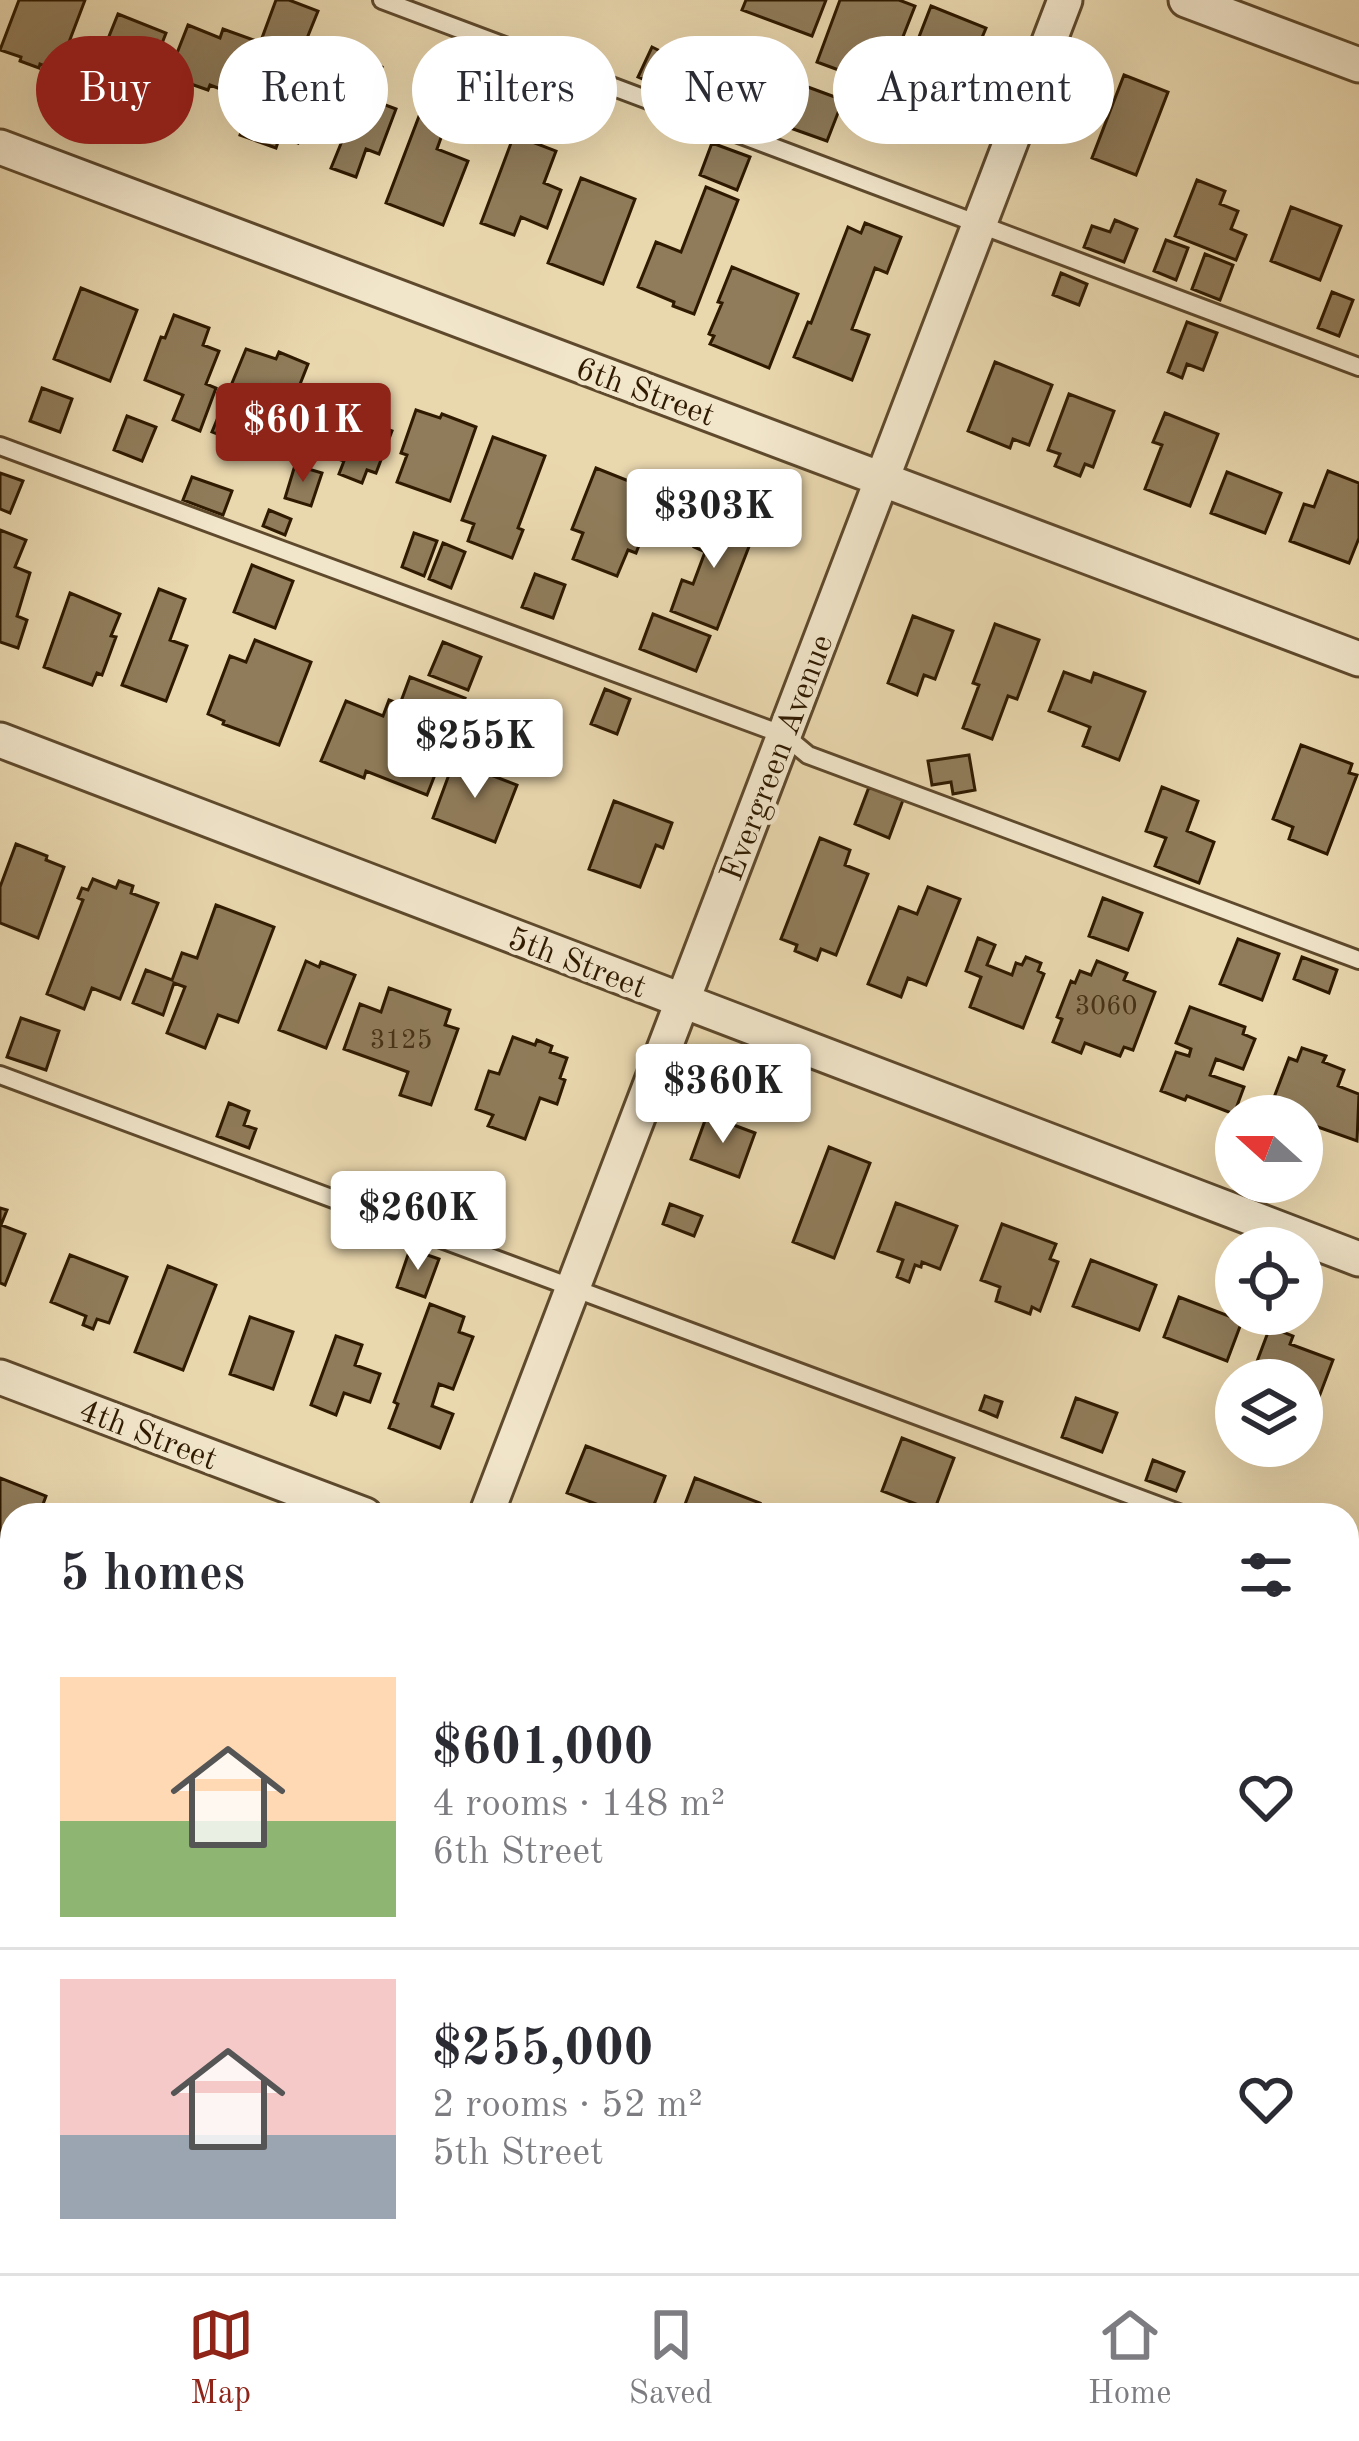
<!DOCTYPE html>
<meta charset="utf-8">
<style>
:root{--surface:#fff;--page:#f2f2f3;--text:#2b2b33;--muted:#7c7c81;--line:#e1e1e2;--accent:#8f2418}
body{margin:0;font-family:"Old Standard TT",serif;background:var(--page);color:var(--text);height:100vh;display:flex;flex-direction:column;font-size:45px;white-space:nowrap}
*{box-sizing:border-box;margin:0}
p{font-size:39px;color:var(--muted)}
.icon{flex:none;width:66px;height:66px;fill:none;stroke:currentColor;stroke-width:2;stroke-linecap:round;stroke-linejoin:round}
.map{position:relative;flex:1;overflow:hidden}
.details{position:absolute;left:0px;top:1503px;width:1359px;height:771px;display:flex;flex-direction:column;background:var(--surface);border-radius:36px 36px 0 0;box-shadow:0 12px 48px #0002}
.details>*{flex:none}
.top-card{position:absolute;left:36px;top:36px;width:1287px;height:108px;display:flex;gap:24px}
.needle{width:78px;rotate:291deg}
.fabs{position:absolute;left:1215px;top:1095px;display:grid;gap:24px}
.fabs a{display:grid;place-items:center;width:108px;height:108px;border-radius:50%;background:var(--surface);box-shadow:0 12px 48px #0002;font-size:60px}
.price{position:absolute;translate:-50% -102px;padding:0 27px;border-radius:12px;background:#fff;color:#222;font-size:39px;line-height:78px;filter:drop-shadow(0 3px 6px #0008)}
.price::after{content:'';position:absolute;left:50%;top:72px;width:36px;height:27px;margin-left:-18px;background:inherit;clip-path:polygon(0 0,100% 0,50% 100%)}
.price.current{background:var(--accent);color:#fff}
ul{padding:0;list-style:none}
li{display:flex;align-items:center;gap:36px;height:300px;padding:0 60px}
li+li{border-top:3px solid var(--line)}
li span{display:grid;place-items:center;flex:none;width:336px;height:240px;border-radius:0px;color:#555}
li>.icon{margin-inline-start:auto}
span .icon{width:144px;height:144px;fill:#fffc;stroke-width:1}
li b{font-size:51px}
h2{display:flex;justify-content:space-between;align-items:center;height:144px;padding:0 60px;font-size:51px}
.chip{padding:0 42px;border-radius:54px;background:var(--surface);box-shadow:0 12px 48px #0002;font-size:42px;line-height:108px}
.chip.current{background:var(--accent);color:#fff}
.dock{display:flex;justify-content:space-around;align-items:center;height:168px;border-top:3px solid var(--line);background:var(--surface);font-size:33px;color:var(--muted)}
.dock a{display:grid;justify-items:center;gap:6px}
.dock .current{color:var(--accent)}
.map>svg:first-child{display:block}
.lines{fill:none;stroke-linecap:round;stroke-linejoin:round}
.stream{stroke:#796545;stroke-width:10}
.building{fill:#907c5a;stroke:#2f1a00;stroke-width:3}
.lane-casing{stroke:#5e492c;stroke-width:22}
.street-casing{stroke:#5e492c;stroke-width:39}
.lane{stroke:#f1e5ca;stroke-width:16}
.street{stroke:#f1e5ca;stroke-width:33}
.labels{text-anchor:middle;stroke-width:9;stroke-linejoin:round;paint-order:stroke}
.number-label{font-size:27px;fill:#473216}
.street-label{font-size:33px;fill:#2f1a00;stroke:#f1e5ca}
</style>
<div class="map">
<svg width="1359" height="2273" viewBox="0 0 1359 2273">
<rect width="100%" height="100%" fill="#e9d7ae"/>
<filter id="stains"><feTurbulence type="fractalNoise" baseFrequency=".00167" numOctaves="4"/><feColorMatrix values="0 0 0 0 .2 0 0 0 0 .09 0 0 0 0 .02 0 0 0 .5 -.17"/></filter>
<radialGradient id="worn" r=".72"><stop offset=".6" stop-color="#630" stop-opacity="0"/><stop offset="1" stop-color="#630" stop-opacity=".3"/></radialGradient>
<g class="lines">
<!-- stream -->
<path class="stream" d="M0,2182L12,2189
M554,2262L557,2273"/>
</g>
<!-- building -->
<path class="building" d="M19,0H85L58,71L40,64L39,68L20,61L21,57L0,50Z
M276,0H289L318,11L301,53L262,38Z
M746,0H826L812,36L742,10Z
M840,0H899L915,6L893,62L872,54L863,79L817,62Z
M931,6L986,28L981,40L989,43L975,78L969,76L964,90L946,84L932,120L893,104Z
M118,14L166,33L140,100L91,81Z
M188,25L220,38L223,29L259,42L239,96L210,85L208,90L168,76Z
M652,47L666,54L652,83L638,77Z
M363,59L382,67L369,99L396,109L379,154L366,149L356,177L331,168L342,141L333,137Z
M262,73L316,92L298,143L280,136L276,148L240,135Z
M1124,75L1168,92L1136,175L1092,158Z
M797,83L843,100L827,141L782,125Z
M573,85L606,98L593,130L560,116Z
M421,111L447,121L437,149L468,161L443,225L386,203Z
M514,135L556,151L544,183L561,190L547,228L521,217L514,235L481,223Z
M712,143L750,157L737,190L700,175Z
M581,178L635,199L603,284L548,263Z
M1197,180L1225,191L1220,204L1238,211L1231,229L1246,235L1236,260L1175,236Z
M706,187L738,200L694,314L673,306L674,302L638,287L656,242L681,252Z
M1291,207L1341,226L1320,280L1271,261Z
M1115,220L1137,229L1124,262L1084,247L1092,226L1110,232Z
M865,223L901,237L887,273L875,268L852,329L869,335L852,380L794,357L808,322L811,323L848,227L861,233Z
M1166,240L1188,248L1176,280L1154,271Z
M1205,254L1233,265L1220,300L1192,289Z
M732,267L798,294L769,368L710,344L714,336L709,334L722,303L718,302Z
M1061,273L1087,284L1079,305L1053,295Z
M81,288L137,310L110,381L54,359Z
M1332,292L1353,300L1339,336L1318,328Z
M174,315L209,328L203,345L219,351L206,384L216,388L200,431L173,420L183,395L145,380L161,337L165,338Z
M1187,322L1217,333L1203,370L1187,364L1182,378L1168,372Z
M246,349L276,359L279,352L308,364L272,455L212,432Z
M995,362L1052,385L1029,445L1013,439L1010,448L968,431Z
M42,388L72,399L60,432L30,421Z
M347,391L383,404L375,425L392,431L376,473L367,470L362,483L339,474L344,461L324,454Z
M1069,394L1114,411L1093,467L1085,464L1080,476L1055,466L1060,454L1048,450Z
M416,410L440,418L442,414L476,427L450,501L397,482L407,455L401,453Z
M1165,413L1218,434L1190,506L1145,489L1162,445L1153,442Z
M127,416L156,427L142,461L114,450Z
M493,437L545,456L518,528L523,530L512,558L468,541L474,524L462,520Z
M295,465L322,473L311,506L285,498Z
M596,468L659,493L636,553L628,550L617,576L573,559L583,533L572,529Z
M1328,471L1359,483V538L1349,563L1290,541L1304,504L1314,507Z
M1227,472L1281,493L1265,533L1211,513Z
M0,473L23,481L10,513L0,509Z
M192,477L232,491L223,515L183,500Z
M269,510L291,519L285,535L263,526Z
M707,513L755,531L717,629L671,611L682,580L693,584L705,552L694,547Z
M0,530L26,540L15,567L30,573L17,616L27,620L18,648L0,642Z
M414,533L437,541L424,576L402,567Z
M443,543L465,552L451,588L429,579Z
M252,565L293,581L275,628L234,612Z
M535,574L565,585L553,618L522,607Z
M159,589L185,599L170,640L187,646L166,701L122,685Z
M70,593L120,614L111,636L116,637L102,675L97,673L92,685L44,667Z
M653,614L710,636L696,671L640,649Z
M913,616L953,631L935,679L924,675L917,695L888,683Z
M995,624L1039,640L1017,699L1008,696L992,739L963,728L979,685L973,683Z
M255,640L311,662L279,745L223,724L224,721L208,714L230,656L246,662Z
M443,642L481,657L468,690L429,675Z
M1064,672L1091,682L1094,673L1145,692L1119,760L1083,746L1090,727L1049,711Z
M410,677L465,698L427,795L366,771L364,778L321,761L346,701L383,716L389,700L400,704Z
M605,689L630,699L617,734L591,724Z
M1301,745L1352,764L1349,773L1357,775L1327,854L1289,839L1293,827L1273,819Z
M969,755L975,790L953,794L951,782L932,785L928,761Z
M454,761L517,785L495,842L433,818Z
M869,787L903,800L889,838L855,824Z
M1162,787L1198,801L1187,831L1214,842L1199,883L1155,866L1166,838L1146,831Z
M614,801L672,823L663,848L656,845L640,887L589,869Z
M820,838L850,850L845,865L868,874L836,955L821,949L817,960L795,951L797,945L781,939Z
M16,844L47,856L46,860L64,867L38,938L0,923V887Z
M93,879L116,888L119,881L133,886L131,893L158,903L120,999L92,988L84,1009L47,994L83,900L78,898L82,888L88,890Z
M928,887L960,899L926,985L908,978L901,997L868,984L899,907L917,914Z
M1103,898L1142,913L1128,950L1089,936Z
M216,905L274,927L238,1022L218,1015L205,1048L167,1033L185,987L174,983L163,1015L133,1003L146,970L172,980L182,953L197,958Z
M978,938L995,945L987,965L1012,975L1016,963L1022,965L1026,957L1041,963L1038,971L1044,974L1023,1028L970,1007L981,977L966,971Z
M1238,939L1279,954L1262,1000L1220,984Z
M1302,957L1337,970L1329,993L1294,979Z
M306,961L319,967L321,962L355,975L326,1048L279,1030Z
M1097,961L1127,973L1124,980L1155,992L1133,1050L1124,1047L1120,1056L1085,1043L1081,1053L1053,1042L1062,1019L1057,1017L1071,981L1075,983L1080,971L1091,975Z
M389,988L450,1010L445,1025L458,1029L431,1105L400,1095L408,1072L344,1049L360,1004L381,1012Z
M1190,1007L1245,1027L1243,1034L1255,1039L1243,1069L1216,1059L1210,1075L1244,1087L1234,1114L1187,1096L1185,1100L1161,1091L1176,1052L1189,1056L1191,1049L1176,1043Z
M21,1018L59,1031L46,1070L7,1057Z
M513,1037L535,1045L537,1040L552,1046L550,1052L567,1058L560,1078L565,1080L557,1104L540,1098L525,1139L488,1126L493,1115L476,1109L489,1071L499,1074Z
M1302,1048L1326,1056L1323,1062L1344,1070L1338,1086L1359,1094L1357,1141L1318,1127L1311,1145L1302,1142V1116H1267L1289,1058L1297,1061Z
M229,1103L249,1111L244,1125L256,1129L249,1148L217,1136Z
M707,1115L755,1133L739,1177L691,1159Z
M829,1147L870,1163L834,1258L793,1242Z
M434,1183L463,1195L453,1219L425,1208Z
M896,1203L957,1226L940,1269L922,1262L921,1267L915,1265L909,1282L897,1277L903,1260L878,1251Z
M670,1204L702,1216L694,1236L663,1224Z
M0,1208L7,1210L1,1225L25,1234L5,1285L0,1283Z
M1002,1224L1056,1244L1050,1259L1058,1262L1040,1311L1032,1307L1030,1314L996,1301L1000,1287L981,1280Z
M410,1249L439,1259L425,1297L397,1287Z
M70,1255L127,1277L109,1323L97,1319L93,1329L83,1325L86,1316L51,1302Z
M1091,1260L1156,1285L1139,1330L1073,1306Z
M168,1266L216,1285L183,1370L135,1352Z
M1179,1297L1242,1321L1227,1361L1164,1337Z
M430,1304L464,1317L459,1332L473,1337L453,1389L439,1384L432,1406L453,1414L440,1448L389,1428L398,1404L394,1402Z
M250,1317L293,1332L273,1389L230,1374Z
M1270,1327L1293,1336L1290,1344L1333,1360L1302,1442V1380H1250Z
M336,1336L362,1345L355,1365L380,1374L370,1402L344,1393L336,1415L311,1405Z
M985,1396L1002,1402L997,1417L980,1410Z
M1076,1398L1117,1413L1102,1452L1062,1437Z
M902,1438L954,1458L934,1511L882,1491Z
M586,1446L665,1476L650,1515H625L567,1493Z
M1153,1460L1184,1472L1176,1491L1146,1480Z
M0,1478L46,1496L39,1515H12V1580L0,1576Z
M695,1478L760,1503L755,1515H681Z
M0,1718L11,1722L0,1752Z
M1347,1730L1359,1735V1790L1347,1785Z
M1,1797L12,1802L10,1865L0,1861Z
M1354,1988L1359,1990V2057L1355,2069L1347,2066V2005Z
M0,2045L12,2049V2128L8,2137L0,2134Z
M245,2262H271L300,2273H241Z
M361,2262L385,2265L386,2262H436L431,2273H357Z
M1018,2262H1065L1061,2273H1046Z
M1093,2262H1179L1174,2273H1089Z
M1255,2262H1333L1329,2273H1251Z"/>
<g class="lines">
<!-- lane casing -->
<g class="lane-casing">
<path id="lane" d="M382,0L1359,367
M0,446L784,735L808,755L1359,960
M0,1075L1184,1515
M1347,1576L1359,1580
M0,1672L12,1677
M1347,2177L1359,2181"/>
</g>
<!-- street casing -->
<g class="street-casing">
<path id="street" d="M1186,0L1359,65
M0,147L1359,659
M0,740L1359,1259
M0,1377L365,1515
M486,1515L1065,0
M1347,1884L1359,1889
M0,1985L12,1989
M771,2262L801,2273"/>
</g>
<!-- lane -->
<use href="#lane" class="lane"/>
<!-- street -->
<use href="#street" class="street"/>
</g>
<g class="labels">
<!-- number labels -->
<g class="number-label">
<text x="1106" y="1014">3060</text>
<text x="401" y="1048">3125</text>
</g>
<!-- street labels -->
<g class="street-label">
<text transform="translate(646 390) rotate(20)" y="12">6th Street</text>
<text transform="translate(775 757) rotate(-69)" y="12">Evergreen Avenue</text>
<text transform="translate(578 961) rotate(21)" y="12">5th Street</text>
<text transform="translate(149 1433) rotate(21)" y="12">4th Street</text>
</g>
</g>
<rect width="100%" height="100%" filter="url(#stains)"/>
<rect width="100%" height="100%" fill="url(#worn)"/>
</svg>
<div class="fabs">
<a><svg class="needle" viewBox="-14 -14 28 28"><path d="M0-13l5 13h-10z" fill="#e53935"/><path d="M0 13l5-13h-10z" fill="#7c7c81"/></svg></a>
<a><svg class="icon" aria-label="locate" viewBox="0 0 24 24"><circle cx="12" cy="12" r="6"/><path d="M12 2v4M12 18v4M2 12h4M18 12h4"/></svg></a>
<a><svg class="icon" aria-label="layers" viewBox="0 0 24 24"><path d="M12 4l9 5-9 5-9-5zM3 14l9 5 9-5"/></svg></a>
</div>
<b class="price current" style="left:303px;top:485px">$601K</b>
<b class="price" style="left:714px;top:571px">$303K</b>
<b class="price" style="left:475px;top:801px">$255K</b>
<b class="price" style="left:723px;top:1146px">$360K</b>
<b class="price" style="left:418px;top:1273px">$260K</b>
<div class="top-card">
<a class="chip current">Buy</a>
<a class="chip">Rent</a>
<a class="chip">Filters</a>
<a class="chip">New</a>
<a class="chip">Apartment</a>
</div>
<section class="details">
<h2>5 homes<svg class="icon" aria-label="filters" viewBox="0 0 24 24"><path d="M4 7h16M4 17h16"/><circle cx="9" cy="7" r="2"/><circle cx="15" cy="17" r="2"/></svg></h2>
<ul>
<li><span style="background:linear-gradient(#ffd9b3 60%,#8fb573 0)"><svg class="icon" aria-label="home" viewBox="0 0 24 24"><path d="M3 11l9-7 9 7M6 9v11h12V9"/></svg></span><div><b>$601,000</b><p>4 rooms · 148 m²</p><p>6th Street</p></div><svg class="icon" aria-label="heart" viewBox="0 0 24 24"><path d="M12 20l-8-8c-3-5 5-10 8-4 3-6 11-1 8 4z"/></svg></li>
<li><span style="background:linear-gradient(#f6c9c9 65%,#9aa5b1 0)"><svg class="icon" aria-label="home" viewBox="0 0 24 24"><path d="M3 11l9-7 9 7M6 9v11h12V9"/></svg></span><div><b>$255,000</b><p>2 rooms · 52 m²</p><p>5th Street</p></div><svg class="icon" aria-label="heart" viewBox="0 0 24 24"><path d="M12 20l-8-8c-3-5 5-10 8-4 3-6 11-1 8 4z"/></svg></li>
</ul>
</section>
</div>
<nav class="dock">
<a class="current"><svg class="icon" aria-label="map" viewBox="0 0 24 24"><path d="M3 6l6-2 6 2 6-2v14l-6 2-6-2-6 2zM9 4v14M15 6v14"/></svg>Map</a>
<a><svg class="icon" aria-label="saved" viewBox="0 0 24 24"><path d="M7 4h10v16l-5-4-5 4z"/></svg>Saved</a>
<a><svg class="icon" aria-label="home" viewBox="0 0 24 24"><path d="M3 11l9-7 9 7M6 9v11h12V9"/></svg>Home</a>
</nav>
